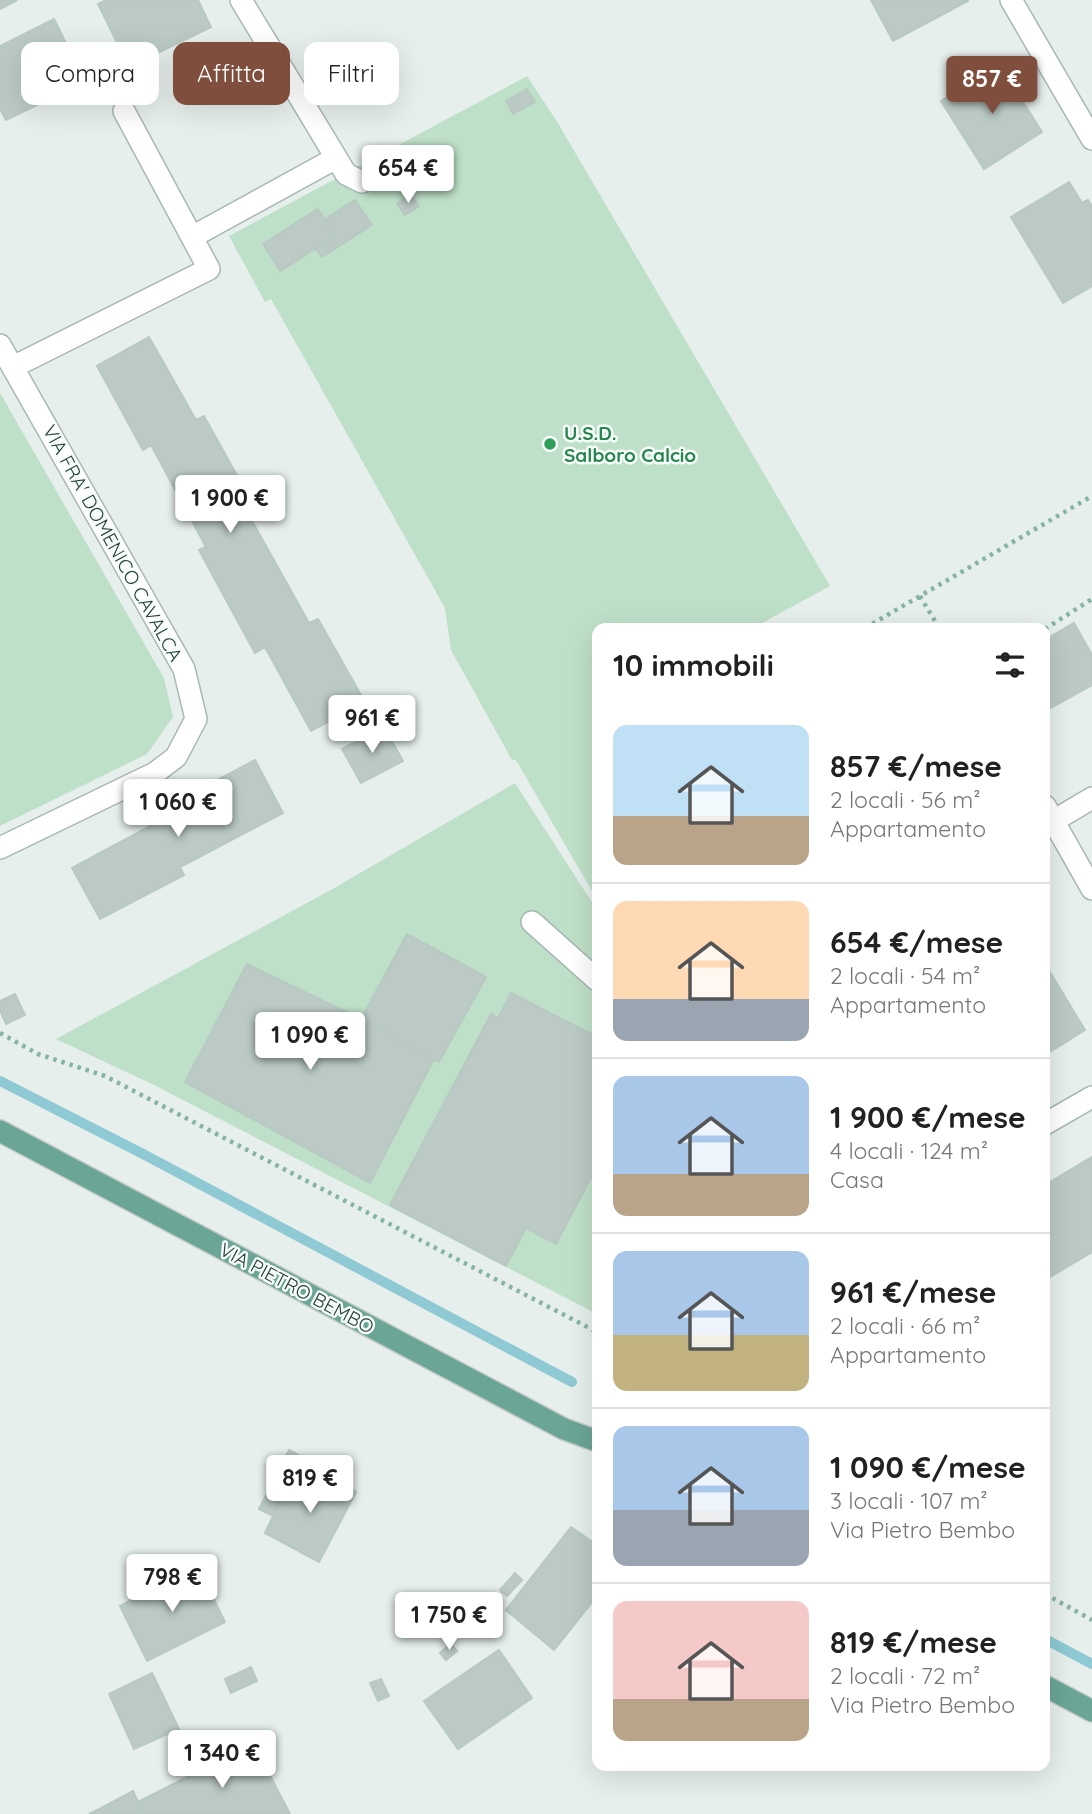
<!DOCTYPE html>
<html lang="it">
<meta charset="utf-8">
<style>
:root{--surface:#fff;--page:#f6f6f6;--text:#222;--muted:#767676;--line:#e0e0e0;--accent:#804e3d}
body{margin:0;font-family:Quicksand,sans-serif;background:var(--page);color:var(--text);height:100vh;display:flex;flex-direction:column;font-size:26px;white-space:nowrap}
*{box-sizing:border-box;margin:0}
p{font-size:23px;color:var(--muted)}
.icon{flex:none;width:38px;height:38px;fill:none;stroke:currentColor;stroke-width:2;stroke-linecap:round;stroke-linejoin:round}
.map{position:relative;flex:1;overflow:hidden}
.side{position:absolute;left:592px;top:623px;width:458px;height:1148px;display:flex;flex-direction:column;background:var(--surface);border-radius:14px;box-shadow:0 7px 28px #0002}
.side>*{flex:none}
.guide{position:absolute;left:21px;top:42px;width:466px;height:63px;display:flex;gap:14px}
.price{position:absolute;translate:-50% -60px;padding:0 16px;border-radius:7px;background:#fff;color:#222;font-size:23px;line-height:46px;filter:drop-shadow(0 2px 4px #0008)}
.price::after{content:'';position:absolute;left:50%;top:42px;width:21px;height:16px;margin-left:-10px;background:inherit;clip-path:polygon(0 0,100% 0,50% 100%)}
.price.selected{background:var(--accent);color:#fff}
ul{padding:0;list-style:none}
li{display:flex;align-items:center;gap:21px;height:175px;padding:0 21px}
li+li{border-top:2px solid var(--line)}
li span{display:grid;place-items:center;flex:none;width:196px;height:140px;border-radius:14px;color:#555}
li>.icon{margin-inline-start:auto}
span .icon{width:84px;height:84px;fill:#fffc;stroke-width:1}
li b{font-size:30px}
h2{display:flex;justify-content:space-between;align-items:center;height:84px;padding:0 21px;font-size:30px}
.pill{padding:0 24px;border-radius:14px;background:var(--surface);box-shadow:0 7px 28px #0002;font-size:24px;line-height:63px}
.pill.selected{background:var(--accent);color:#fff}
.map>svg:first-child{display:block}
.green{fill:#bfe0c8}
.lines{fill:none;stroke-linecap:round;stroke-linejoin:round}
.stream{stroke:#8ec9d4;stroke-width:10}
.building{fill:#bbcac4;stroke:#b8c9c2;stroke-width:2}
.minor-casing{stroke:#a8b8b2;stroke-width:24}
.major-casing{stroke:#c2cac8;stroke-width:24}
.path{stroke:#86b3a5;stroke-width:4.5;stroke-dasharray:3.5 5;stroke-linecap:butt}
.minor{stroke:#fff;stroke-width:21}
.major{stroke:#6aa596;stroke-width:21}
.leisure-dot{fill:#2e9e5b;stroke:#f7fbf9;stroke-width:2.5}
.labels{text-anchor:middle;stroke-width:5;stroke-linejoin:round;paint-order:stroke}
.leisure-label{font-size:19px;font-weight:bold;fill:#27864d;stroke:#f7fbf9;text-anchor:start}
.street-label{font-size:19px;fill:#24423a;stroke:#f7fbf9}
</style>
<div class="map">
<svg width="1092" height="1814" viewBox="0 0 1092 1814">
<rect width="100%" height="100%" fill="#e6efeb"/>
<!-- green -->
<path class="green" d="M527,76L556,120L830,586L753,628H597V900L516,760H512L451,650L445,608L271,299L265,302L229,236Z
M0,393L164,678L173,717L147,754L0,826Z
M515,783L597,910V1314L154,1085L56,1039L329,891Z"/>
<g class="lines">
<!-- stream -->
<path class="stream" d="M0,1081L145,1155L572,1382
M1045,1639L1092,1664"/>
</g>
<!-- building -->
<path class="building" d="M0,0H17L0,9Z
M106,0H198L211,27L129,67L98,4Z
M871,0H968V1L893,41Z
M54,19L85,82L6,120L0,109V46Z
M999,64L1042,132L984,169L941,101Z
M527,89L535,102L513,114L506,101Z
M1069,182L1082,203L1088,200L1092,206V286L1063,303L1011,217Z
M410,194L419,206L405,215L397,204Z
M355,200L372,225L322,257L316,249L335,236L325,219Z
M318,209L335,236L280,271L263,244Z
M149,337L196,420L204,416L260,517L252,521L309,623L318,619L365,702L311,731L265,647L255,653L199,550L206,547L151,445L143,450L97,366Z
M1074,623L1092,655V685L1045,711V640Z
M384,727L403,761L361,783L342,749Z
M255,760L283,813L180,867L184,875L100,919L72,868L156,823L152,815Z
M407,934L486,977L439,1062L361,1019Z
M247,964L361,1019L434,1059L370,1183L185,1082Z
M1045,964L1085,1030L1045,1055Z
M511,993L597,1037V1166L556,1244L526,1228L506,1266L390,1205L491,1014L498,1018Z
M15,994L25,1015L6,1024L0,1010V1001Z
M1092,1157V1252L1045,1280V1185Z
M289,1450L340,1478L333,1488L295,1470L273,1516L259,1509Z
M295,1470L333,1488L336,1481L356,1492L319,1562L265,1533Z
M571,1527L597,1545V1596L554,1650L506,1610Z
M197,1566L225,1622L147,1661L120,1606Z
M515,1573L522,1580L507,1596L500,1590Z
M451,1644L457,1651L446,1660L440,1653Z
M499,1650L532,1698L458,1749L424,1701Z
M251,1667L257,1681L231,1693L225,1679Z
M152,1673L179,1729L134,1749L109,1694Z
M381,1679L389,1696L378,1701L370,1683Z
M253,1743L290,1814H144L138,1802Z
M133,1791L144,1814H114L109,1804Z
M109,1804L114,1814H89Z"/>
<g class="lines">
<!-- minor casing -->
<g class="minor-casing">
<path id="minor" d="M241,0L346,174L362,182
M1011,0L1092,139
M192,237L336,158
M0,345L184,669L196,719L176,757L155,773L0,848
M13,367L209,269L124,111
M1045,806L1092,889
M1045,826L1092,798
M532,922L597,980
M1045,1124L1092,1097"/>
</g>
<!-- major casing -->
<g class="major-casing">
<path id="major" d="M0,1131L564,1429L597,1441
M1045,1686L1092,1711"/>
</g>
<!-- path -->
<path class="path" d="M920,596L939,628
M865,628L1092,496
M1045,629L1092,599
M0,1033L38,1054L105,1076L597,1332
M1045,1594L1092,1620"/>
<!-- minor -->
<use href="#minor" class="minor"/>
<!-- major -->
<use href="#major" class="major"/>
</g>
<!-- markers -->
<circle class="leisure-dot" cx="550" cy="444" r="7"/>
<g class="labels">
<!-- leisure labels -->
<g class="leisure-label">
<text x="564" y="440">U.S.D.<tspan x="564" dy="22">Salboro Calcio</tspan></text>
</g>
<!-- street labels -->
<g class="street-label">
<text transform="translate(113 543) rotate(61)" y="7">VIA FRA' DOMENICO CAVALCA</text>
<text transform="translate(297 1288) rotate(28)" y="7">VIA PIETRO BEMBO</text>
</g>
</g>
</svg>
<b class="price selected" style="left:992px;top:116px">857 €</b>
<b class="price" style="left:408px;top:205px">654 €</b>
<b class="price" style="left:230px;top:535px">1 900 €</b>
<b class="price" style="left:372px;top:755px">961 €</b>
<b class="price" style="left:178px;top:839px">1 060 €</b>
<b class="price" style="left:310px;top:1072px">1 090 €</b>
<b class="price" style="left:310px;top:1515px">819 €</b>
<b class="price" style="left:172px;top:1614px">798 €</b>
<b class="price" style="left:449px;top:1652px">1 750 €</b>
<b class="price" style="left:222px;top:1790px">1 340 €</b>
<div class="guide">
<a class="pill">Compra</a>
<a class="pill selected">Affitta</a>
<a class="pill">Filtri</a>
</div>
<section class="side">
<h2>10 immobili<svg class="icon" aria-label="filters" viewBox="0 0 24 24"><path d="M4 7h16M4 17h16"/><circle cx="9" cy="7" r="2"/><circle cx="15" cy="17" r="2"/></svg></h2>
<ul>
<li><span style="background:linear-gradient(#bfe0f5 65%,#b9a48a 0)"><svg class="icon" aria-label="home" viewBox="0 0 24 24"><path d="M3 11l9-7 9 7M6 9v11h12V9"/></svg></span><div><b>857 €/mese</b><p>2 locali · 56 m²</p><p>Appartamento</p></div></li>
<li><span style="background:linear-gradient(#ffd9b3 70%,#9aa5b1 0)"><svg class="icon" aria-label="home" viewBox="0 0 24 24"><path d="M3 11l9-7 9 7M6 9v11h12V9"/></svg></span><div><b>654 €/mese</b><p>2 locali · 54 m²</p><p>Appartamento</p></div></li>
<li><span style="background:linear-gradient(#a9c7e8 70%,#b9a48a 0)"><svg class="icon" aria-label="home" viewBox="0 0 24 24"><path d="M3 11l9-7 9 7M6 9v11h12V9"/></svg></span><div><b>1 900 €/mese</b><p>4 locali · 124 m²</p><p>Casa</p></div></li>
<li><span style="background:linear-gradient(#a9c7e8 60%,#c2b280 0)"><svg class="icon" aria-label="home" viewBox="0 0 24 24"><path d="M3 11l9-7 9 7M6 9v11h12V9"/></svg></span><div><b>961 €/mese</b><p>2 locali · 66 m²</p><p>Appartamento</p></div></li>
<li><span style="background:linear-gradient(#a9c7e8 60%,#9aa5b1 0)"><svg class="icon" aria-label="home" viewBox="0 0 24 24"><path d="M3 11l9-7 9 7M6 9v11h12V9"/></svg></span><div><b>1 090 €/mese</b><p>3 locali · 107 m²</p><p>Via Pietro Bembo</p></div></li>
<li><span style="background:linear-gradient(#f6c9c9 70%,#b9a48a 0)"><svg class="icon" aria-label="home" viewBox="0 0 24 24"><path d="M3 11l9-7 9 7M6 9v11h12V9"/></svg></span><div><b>819 €/mese</b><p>2 locali · 72 m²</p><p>Via Pietro Bembo</p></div></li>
</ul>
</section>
</div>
